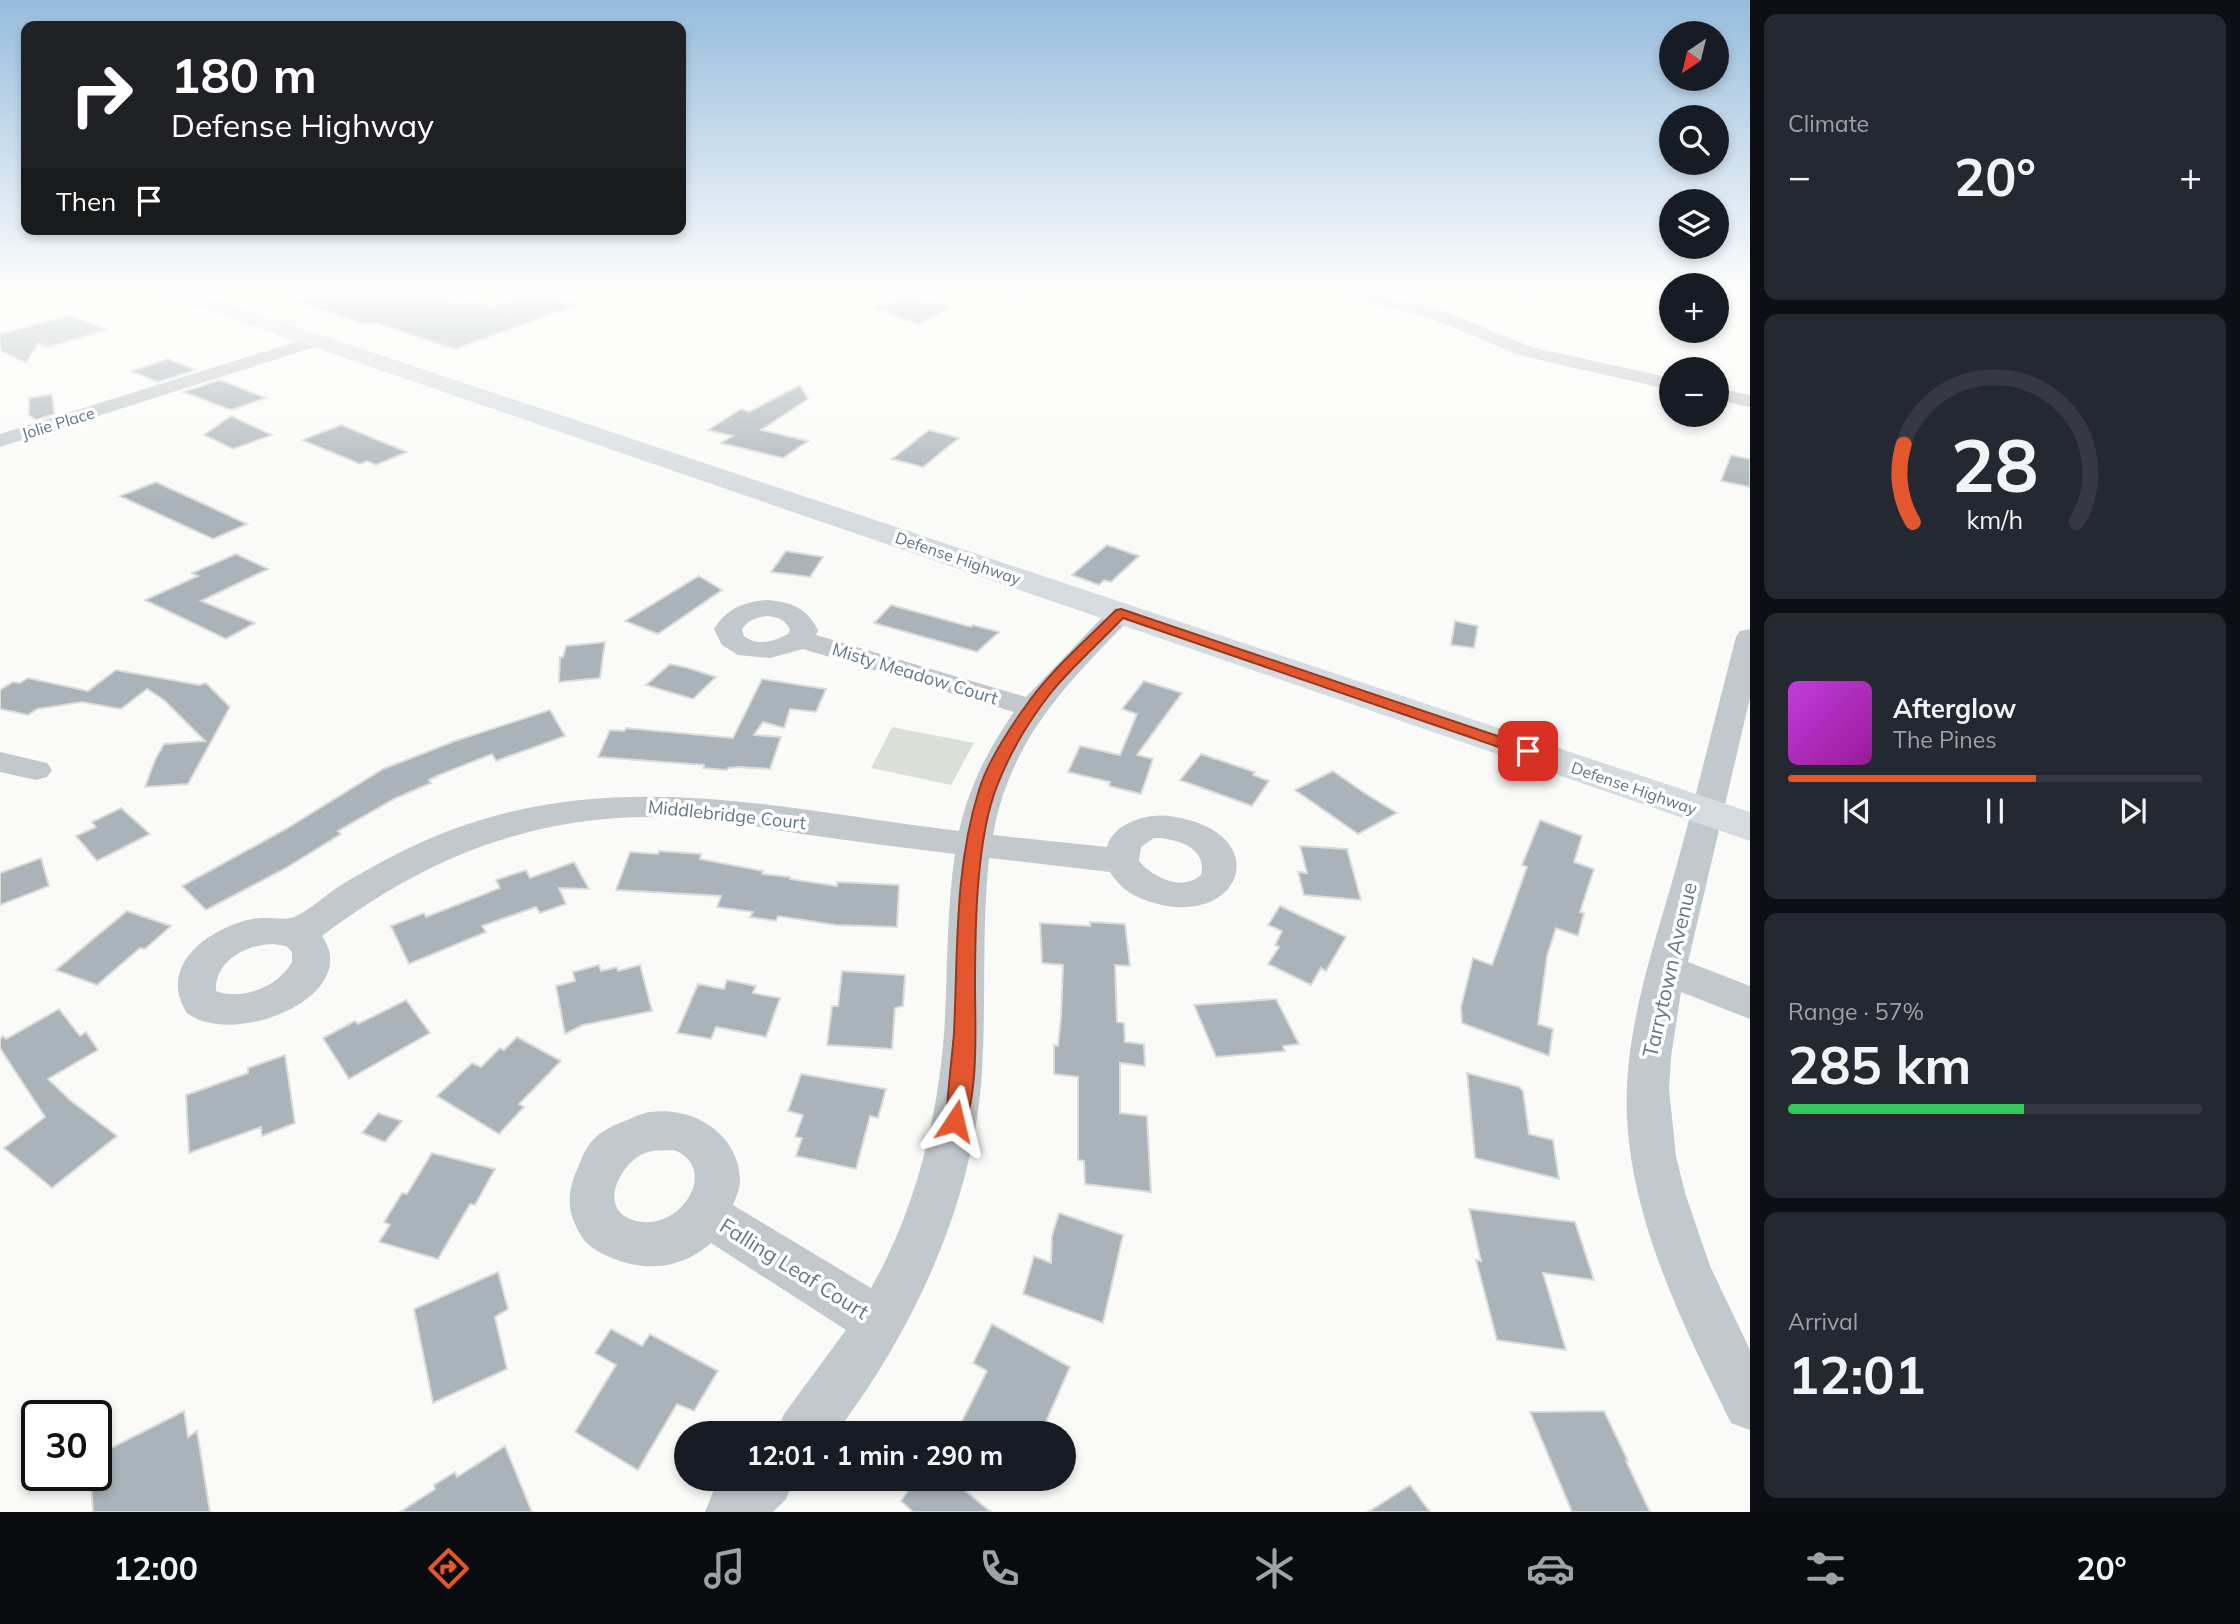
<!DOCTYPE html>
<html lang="en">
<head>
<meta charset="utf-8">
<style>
	:root { --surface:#171b24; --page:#242831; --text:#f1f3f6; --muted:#9ea1a6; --line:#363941; --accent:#e4572e }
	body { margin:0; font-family:Mulish,sans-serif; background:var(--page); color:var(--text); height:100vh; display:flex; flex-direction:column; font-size:26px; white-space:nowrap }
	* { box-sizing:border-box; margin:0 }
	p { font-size:23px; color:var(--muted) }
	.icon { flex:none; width:38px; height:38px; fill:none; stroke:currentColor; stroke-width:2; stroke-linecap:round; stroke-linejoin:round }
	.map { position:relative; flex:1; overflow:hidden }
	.details { display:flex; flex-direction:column; gap:14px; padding:14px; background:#0d0f14; width:490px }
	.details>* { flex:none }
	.banner { position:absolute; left:21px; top:21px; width:665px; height:214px; border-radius:14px; box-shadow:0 4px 10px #0003; background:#202124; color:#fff; overflow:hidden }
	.needle { width:46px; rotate:215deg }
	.tools { position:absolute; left:1659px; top:21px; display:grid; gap:14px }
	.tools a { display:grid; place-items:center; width:70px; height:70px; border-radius:50%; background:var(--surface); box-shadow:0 4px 10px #0003; font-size:35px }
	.speed { position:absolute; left:21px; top:1400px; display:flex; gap:14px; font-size:35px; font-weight:700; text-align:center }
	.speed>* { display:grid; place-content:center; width:91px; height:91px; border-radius:50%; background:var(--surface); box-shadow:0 4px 10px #0003; line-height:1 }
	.speed .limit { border:4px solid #111; border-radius:10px; background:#fff; color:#111 }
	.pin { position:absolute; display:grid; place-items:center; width:60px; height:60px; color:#fff; margin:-30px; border-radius:14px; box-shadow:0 4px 10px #0006 }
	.me { position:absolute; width:77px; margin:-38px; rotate:10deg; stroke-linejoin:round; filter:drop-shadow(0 0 5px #0008) }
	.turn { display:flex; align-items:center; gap:24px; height:147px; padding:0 35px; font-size:32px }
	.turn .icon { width:91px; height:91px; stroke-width:2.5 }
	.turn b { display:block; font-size:49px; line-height:60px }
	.then { display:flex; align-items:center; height:66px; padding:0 35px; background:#0003; gap:14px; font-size:26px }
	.big { font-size:52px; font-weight:700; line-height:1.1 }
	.details .widget { flex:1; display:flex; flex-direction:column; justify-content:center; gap:10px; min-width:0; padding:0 24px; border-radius:14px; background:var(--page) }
	.details .dial { align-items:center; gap:0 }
	.dial svg { height:182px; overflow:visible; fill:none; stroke:var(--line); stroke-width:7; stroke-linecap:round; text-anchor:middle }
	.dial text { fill:var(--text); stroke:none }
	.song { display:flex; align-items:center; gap:21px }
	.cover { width:84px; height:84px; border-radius:10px; background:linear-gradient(135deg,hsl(290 70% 55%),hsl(300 70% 35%)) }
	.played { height:7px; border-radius:4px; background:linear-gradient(90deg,var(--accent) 60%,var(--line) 60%) }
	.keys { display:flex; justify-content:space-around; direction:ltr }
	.heat { display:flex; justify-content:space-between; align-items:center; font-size:38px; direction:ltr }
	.charge { height:10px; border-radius:5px; background:linear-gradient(90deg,#34c759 57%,var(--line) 0) }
	.trip { position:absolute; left:674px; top:1421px; width:402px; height:70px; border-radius:35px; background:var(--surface); box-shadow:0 4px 10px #0003; font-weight:700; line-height:70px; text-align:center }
	.menu { display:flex; height:112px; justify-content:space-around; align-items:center; background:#090b0e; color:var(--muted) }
	.menu .icon { width:49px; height:49px }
	.menu .active { color:var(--accent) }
	.menu b { font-size:32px; color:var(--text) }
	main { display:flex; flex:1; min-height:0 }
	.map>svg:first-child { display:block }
	.green { fill:#dadfd7 }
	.building { fill:#aab3b9; stroke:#dcdcda; stroke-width:2 }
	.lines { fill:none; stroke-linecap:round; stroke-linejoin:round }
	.street { fill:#c3c8cc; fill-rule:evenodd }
	.secondary { fill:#d6dbdf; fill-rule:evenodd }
	.route { fill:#e4572e; stroke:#94391e; stroke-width:2 }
	.labels { text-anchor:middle; stroke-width:7; stroke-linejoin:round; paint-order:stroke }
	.far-street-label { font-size:16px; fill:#657683; stroke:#fff }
	.street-label { font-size:18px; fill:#657683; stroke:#fff }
	.near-street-label { font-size:21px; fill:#657683; stroke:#fff }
</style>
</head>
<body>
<main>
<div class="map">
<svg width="1750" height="1512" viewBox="0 0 1750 1512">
	<rect width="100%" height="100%" fill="#fafaf8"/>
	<path class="green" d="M892,727l82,16 -23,42 -80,-17z"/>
	<path class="building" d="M337,290h73l51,15 11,-4 19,6 33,-11 9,3 7,-3 40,8 -125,45 -80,-26h-13l-66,-21z
		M911,297l42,10 -35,17 -48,-17z
		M70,315l37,15 -59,17 -10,-4 -12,20 -26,-12v-17z
		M168,359l28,11 -38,12 -27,-11z
		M220,380l46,18 -35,12 -48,-18z
		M800,385l8,14 -47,31 47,11 -25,17 -62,-15 12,-7 -25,-6 33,-21 8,3z
		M52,394l2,20 -18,6 -7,-5v-17z
		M231,416l41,19 -39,14 -29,-14z
		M341,425l66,27 -31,13 -9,-4 -7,3 -58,-24z
		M929,430l30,8 -36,29 -31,-8z
		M1731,455l19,4v28l-29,-6z
		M156,482l91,42 -34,15 -93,-43z
		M1107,545l32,11 -28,26 -7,-2 -5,5 -27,-10z
		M786,551l37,6 -13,20 -39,-5z
		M236,554l32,15 -67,32 54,22 -29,16 -81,-39 53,-24 -6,-3z
		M699,576l23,14 -64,44 -33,-13z
		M891,605l80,22 2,-2 26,7 -22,20 -103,-29z
		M1455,621l23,5 -4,22 -23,-3z
		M605,642l-5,36 -41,4 1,-25h3l3,-11z
		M670,664l18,4 28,9 -23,22 -47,-14z
		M116,670l83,15 7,-2 24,24 -42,77 -43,3 10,-27 9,-16 41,-3 -41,-41 -17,-11 -26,20 -39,-7 -45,7 -9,6 -28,-6v-19l13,-8 7,1 8,-5 60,13z
		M762,679l64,10 -10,23 -26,-3 -6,19 -21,-6 -9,13 27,2 -11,32 -32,-2 -10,1 -1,2 -24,-2 1,-3 -106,-8 12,-27 14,1 2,-3 107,10z
		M1144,681l38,12 -45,62 16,4 -12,35 -32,-8 1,-4 -42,-10 12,-26 40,9 17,-41 -15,-5z
		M550,710l15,26 -69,25 -4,-7 -53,21 -10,5 2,3 -35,15 -58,33 3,3 -55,34 -80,42 -24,-24 104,-57 97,-60 72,-28z
		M1201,754l54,18 -2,3 16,6 -17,25 -72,-26z
		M1333,771l30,21 34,21 -39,21 -63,-44z
		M121,808l29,26 -53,27 -21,-25 20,-9 -4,-5z
		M1540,820l42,16 -8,26 20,7 -14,43 4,1 -6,23 -22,-8 -9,28 -9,68 15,5 -4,27 -87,-33 -1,-16 12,-49 19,7 35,-98 -5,-2z
		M1300,846l47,3 14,51 -57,-5 -6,-23 9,1z
		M659,851l42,3 -1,5 63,12 -1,3 28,3v2l47,7v-4l62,3 -2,42 -61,-2 -58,-9 -2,5 -26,-4 3,-5 -36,-5 4,-11 -105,-6 14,-38 28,2z
		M41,858l8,28 -49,19v-32z
		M574,862l15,27 -30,-1 7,16 -26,9 -4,-6 -54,19 4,6 -77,32 -18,-38 33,-13 2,4 74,-29 -4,-8 30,-10 4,8z
		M1280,906l66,31 -20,34 -5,-3 -10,17 -43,-21 11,-17 -4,-2 7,-14 -14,-6z
		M127,911l44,15 -26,23 -5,-1 -43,37 -41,-15z
		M1090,922l35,2 5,42 -15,-1 2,57 7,1 1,19 19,2 1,22 -25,-3v50l27,3 4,76 -66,-8 -1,-23 -6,-1v-83l-24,-3v-29l4,1 3,-29 2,-52 -21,-2 -2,-40 50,3z
		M599,965l2,6 16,-4 1,4 22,-6 12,46 -69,14 -18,9 -9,-48 19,-5 -2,-9z
		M842,971l63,4 -2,31 -8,2 -3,41 -65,-4 5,-39h6z
		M727,980l29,6 -3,7 27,5 -14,39 -50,-10 -5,12 -34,-6 21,-49 26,5z
		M1276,999l23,45 -16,2 2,5 -69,6 -22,-52z
		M406,1000l24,33 -81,46 -26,-41 32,-17 3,3z
		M59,1009l21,27 6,-4 12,18 -50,29 22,21 47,36 -65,52 -48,-40 41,-31 -45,-69v-9l3,-3 3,3z
		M517,1037l44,24 -42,43 5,3 -25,27 -62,-38 35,-33 9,4 19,-19 4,2z
		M285,1055l10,68 -33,13 -1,-9 -72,26 -3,-58 62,-22v-5z
		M1467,1073l52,14 4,4 6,43 24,6 6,39 -84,-21z
		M801,1074l85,15 -8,29 -8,-2 -14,53 -60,-13 6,-18 -7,-1 8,-22 -15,-4z
		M378,1113l24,8 -17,21 -23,-9z
		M432,1153l63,16 -20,36 -5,-1 -32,55 -59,-17 11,-17 -6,-3 18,-29 5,1z
		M1469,1209l106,13 19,58 -51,-7 23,77 -69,-10 -21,-80 5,1z
		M1059,1213l64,22 -20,88 -80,-29 11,-38 17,7 1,-27z
		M498,1272l10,37 -13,8 12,52 -74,34 -19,-94z
		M992,1324l78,43 -29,66h-85l31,-62 -14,-8z
		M611,1329l31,17 8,-12 68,37 -24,40 -17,-7 -39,66 -63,-38 41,-67 -21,-12z
		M184,1411l4,26 9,-6 13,81h-117l-2,-28 11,-6 -3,-24z
		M1604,1411l24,50h-2l24,51h-78l-42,-100z
		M505,1446l27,66h-132l35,-23 -1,-4 21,-13 2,5z
		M916,1479h35l40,33h-78l-12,-11z
		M1410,1485l20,27h-62z"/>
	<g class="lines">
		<path class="street" d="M1326,290h30l86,20 89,37 140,31v12l-152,-35 -89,-37 -102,-25z
			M315,336l9,5 -3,4 -321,102v-13z
			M1717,388l33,7v12l-33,-7z
			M768,600c23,2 39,8 50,30l-2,5 210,62 86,-90 9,-2 9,2 4,6 -4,6c-64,65 -120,121 -137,216l114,12c5,-17 19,-24 35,-29 17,-5 31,-2 47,2 82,23 49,104 -31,84 -22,-6 -36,-13 -48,-32l-121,-14c-8,76 -2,152 -8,227 -11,125 -70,249 -145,348h-60l8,-19 62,-84 -135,-87c-29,26 -65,29 -99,15 -14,-6 -26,-12 -33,-26 -12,-21 -12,-38 -3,-60 4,-8 6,-17 11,-24 8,-14 24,-22 38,-27 8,-3 17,-8 25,-9 44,-6 89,22 90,68 0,8 -4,18 -7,25l138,83c44,-77 66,-166 73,-254 4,-60 2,-120 11,-180 -51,-6 -102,-13 -153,-20 -48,-8 -98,-17 -147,-17 -128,-1 -232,43 -333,119 42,60 -88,113 -135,77 -31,-48 23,-85 65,-94 12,-3 34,2 42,-2 15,-6 30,-21 44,-30 36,-22 73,-42 113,-57 171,-64 335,-20 508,1 10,-44 29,-82 55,-119l-211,-63 -33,9 -32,-3 -16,-10 -8,-16c14,-21 29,-27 54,-29zM768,616c10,1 18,4 22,14l-2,4c-13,7 -31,13 -44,2l-2,-7c6,-9 15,-12 26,-13zM1154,838c21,0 54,9 47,37 -19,17 -49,2 -62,-14l2,-14zM274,944l12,2 6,6v10c-14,25 -50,39 -76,29 -2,-30 31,-47 58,-47zM674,1150c47,18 6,85 -41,70 -35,-11 -14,-55 10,-66 9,-5 21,-3 31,-4z
			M1750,629v69l-62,264 62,24v33l-69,-27 -10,65 -2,32 7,67 9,37 25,73 40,84v80l-19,-7c-46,-94 -99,-199 -104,-305 -4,-86 26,-168 49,-250 21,-76 40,-154 60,-231l4,-6z
			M0,752l47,11 5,7 -5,7 -11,3 -36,-8z
			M727,1479h67l-8,20 -13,13h-68l8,-20z"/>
		<path class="secondary" d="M156,290h30l1564,522v29l-1591,-547z"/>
	</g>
	<linearGradient id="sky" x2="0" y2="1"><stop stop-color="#96bcdc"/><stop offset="0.58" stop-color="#fdfdfc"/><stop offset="1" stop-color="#fdfdfc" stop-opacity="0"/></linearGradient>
	<rect width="1750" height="502" fill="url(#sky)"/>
	<path class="route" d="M1121,609l412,139 2,3 -2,4h-11l-399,-137c-23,24 -49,47 -70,72 -23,29 -43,62 -56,96 -21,53 -22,143 -22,200 0,39 4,107 -12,142l-8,2 -8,-2c-3,-7 6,-79 7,-95 4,-81 0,-163 25,-243 9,-29 28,-58 46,-83 25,-36 60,-66 91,-97z"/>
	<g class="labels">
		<g class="far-street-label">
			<text transform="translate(58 423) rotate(-17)" y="6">Jolie Place</text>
			<text transform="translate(958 558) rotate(19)" y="6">Defense Highway</text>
			<text transform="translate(1634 788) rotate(19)" y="6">Defense Highway</text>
		</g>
		<g class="street-label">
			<text transform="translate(915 674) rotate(17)" y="6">Misty Meadow Court</text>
			<text transform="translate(727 815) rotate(6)" y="6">Middlebridge Court</text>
		</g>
		<g class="near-street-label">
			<text transform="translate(1670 970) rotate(-77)" y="7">Tarrytown Avenue</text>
			<text transform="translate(794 1269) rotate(32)" y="7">Falling Leaf Court</text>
		</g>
	</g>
</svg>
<div class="tools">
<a><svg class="needle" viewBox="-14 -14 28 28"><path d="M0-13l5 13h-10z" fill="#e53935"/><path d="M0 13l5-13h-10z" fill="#9ea1a6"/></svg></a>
<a><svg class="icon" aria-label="search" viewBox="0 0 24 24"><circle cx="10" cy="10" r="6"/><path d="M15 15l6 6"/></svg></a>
<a><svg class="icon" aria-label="layers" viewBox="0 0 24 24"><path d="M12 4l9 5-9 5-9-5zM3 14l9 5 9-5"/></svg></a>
<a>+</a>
<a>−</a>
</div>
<div class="speed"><div class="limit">30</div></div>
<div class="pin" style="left:1528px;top:751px;background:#d93025"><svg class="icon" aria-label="arrive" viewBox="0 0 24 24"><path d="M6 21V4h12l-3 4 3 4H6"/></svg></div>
<svg class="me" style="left:955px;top:1121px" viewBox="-20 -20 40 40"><path d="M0-17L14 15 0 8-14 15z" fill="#e4572e" stroke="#fff" stroke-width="4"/></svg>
<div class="trip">12:01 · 1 min · 290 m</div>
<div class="banner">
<div class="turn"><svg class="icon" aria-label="right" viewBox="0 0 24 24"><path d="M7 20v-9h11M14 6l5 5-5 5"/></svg><div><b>180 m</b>Defense Highway</div></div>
<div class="then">Then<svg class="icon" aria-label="arrive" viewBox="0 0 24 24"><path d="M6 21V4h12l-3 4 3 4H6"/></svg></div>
</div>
</div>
<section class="details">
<div class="widget"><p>Climate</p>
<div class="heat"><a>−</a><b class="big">20°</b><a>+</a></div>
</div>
<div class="widget dial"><svg viewBox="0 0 100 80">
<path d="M14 69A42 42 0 1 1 86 69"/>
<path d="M14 69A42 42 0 0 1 10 35" stroke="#e4572e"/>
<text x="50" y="56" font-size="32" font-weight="700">28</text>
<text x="50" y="72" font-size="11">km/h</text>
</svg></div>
<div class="widget">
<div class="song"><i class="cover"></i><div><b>Afterglow</b><p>The Pines</p></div></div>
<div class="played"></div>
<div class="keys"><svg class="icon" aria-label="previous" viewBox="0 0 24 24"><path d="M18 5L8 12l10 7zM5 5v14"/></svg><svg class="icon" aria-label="pause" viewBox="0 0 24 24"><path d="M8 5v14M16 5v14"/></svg><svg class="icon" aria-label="next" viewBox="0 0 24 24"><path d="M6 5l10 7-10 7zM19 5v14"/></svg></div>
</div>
<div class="widget"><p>Range · 57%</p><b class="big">285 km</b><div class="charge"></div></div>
<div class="widget"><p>Arrival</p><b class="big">12:01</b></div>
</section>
</main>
<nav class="menu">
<b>12:00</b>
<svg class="icon active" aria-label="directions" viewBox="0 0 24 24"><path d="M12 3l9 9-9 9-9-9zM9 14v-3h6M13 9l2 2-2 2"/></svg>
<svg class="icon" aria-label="music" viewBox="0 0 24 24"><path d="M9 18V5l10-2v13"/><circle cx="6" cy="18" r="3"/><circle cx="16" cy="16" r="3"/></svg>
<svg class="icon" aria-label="phone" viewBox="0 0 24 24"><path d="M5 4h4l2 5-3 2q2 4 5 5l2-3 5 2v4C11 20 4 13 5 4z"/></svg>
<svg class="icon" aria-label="climate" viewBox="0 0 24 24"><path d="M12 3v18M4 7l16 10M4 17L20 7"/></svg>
<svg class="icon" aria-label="car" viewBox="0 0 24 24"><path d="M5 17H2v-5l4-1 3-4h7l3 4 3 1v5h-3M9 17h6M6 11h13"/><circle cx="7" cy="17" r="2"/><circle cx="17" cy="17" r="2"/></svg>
<svg class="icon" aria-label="filters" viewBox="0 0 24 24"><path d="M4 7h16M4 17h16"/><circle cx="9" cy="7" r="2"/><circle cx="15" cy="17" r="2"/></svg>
<b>20°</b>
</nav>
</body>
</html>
